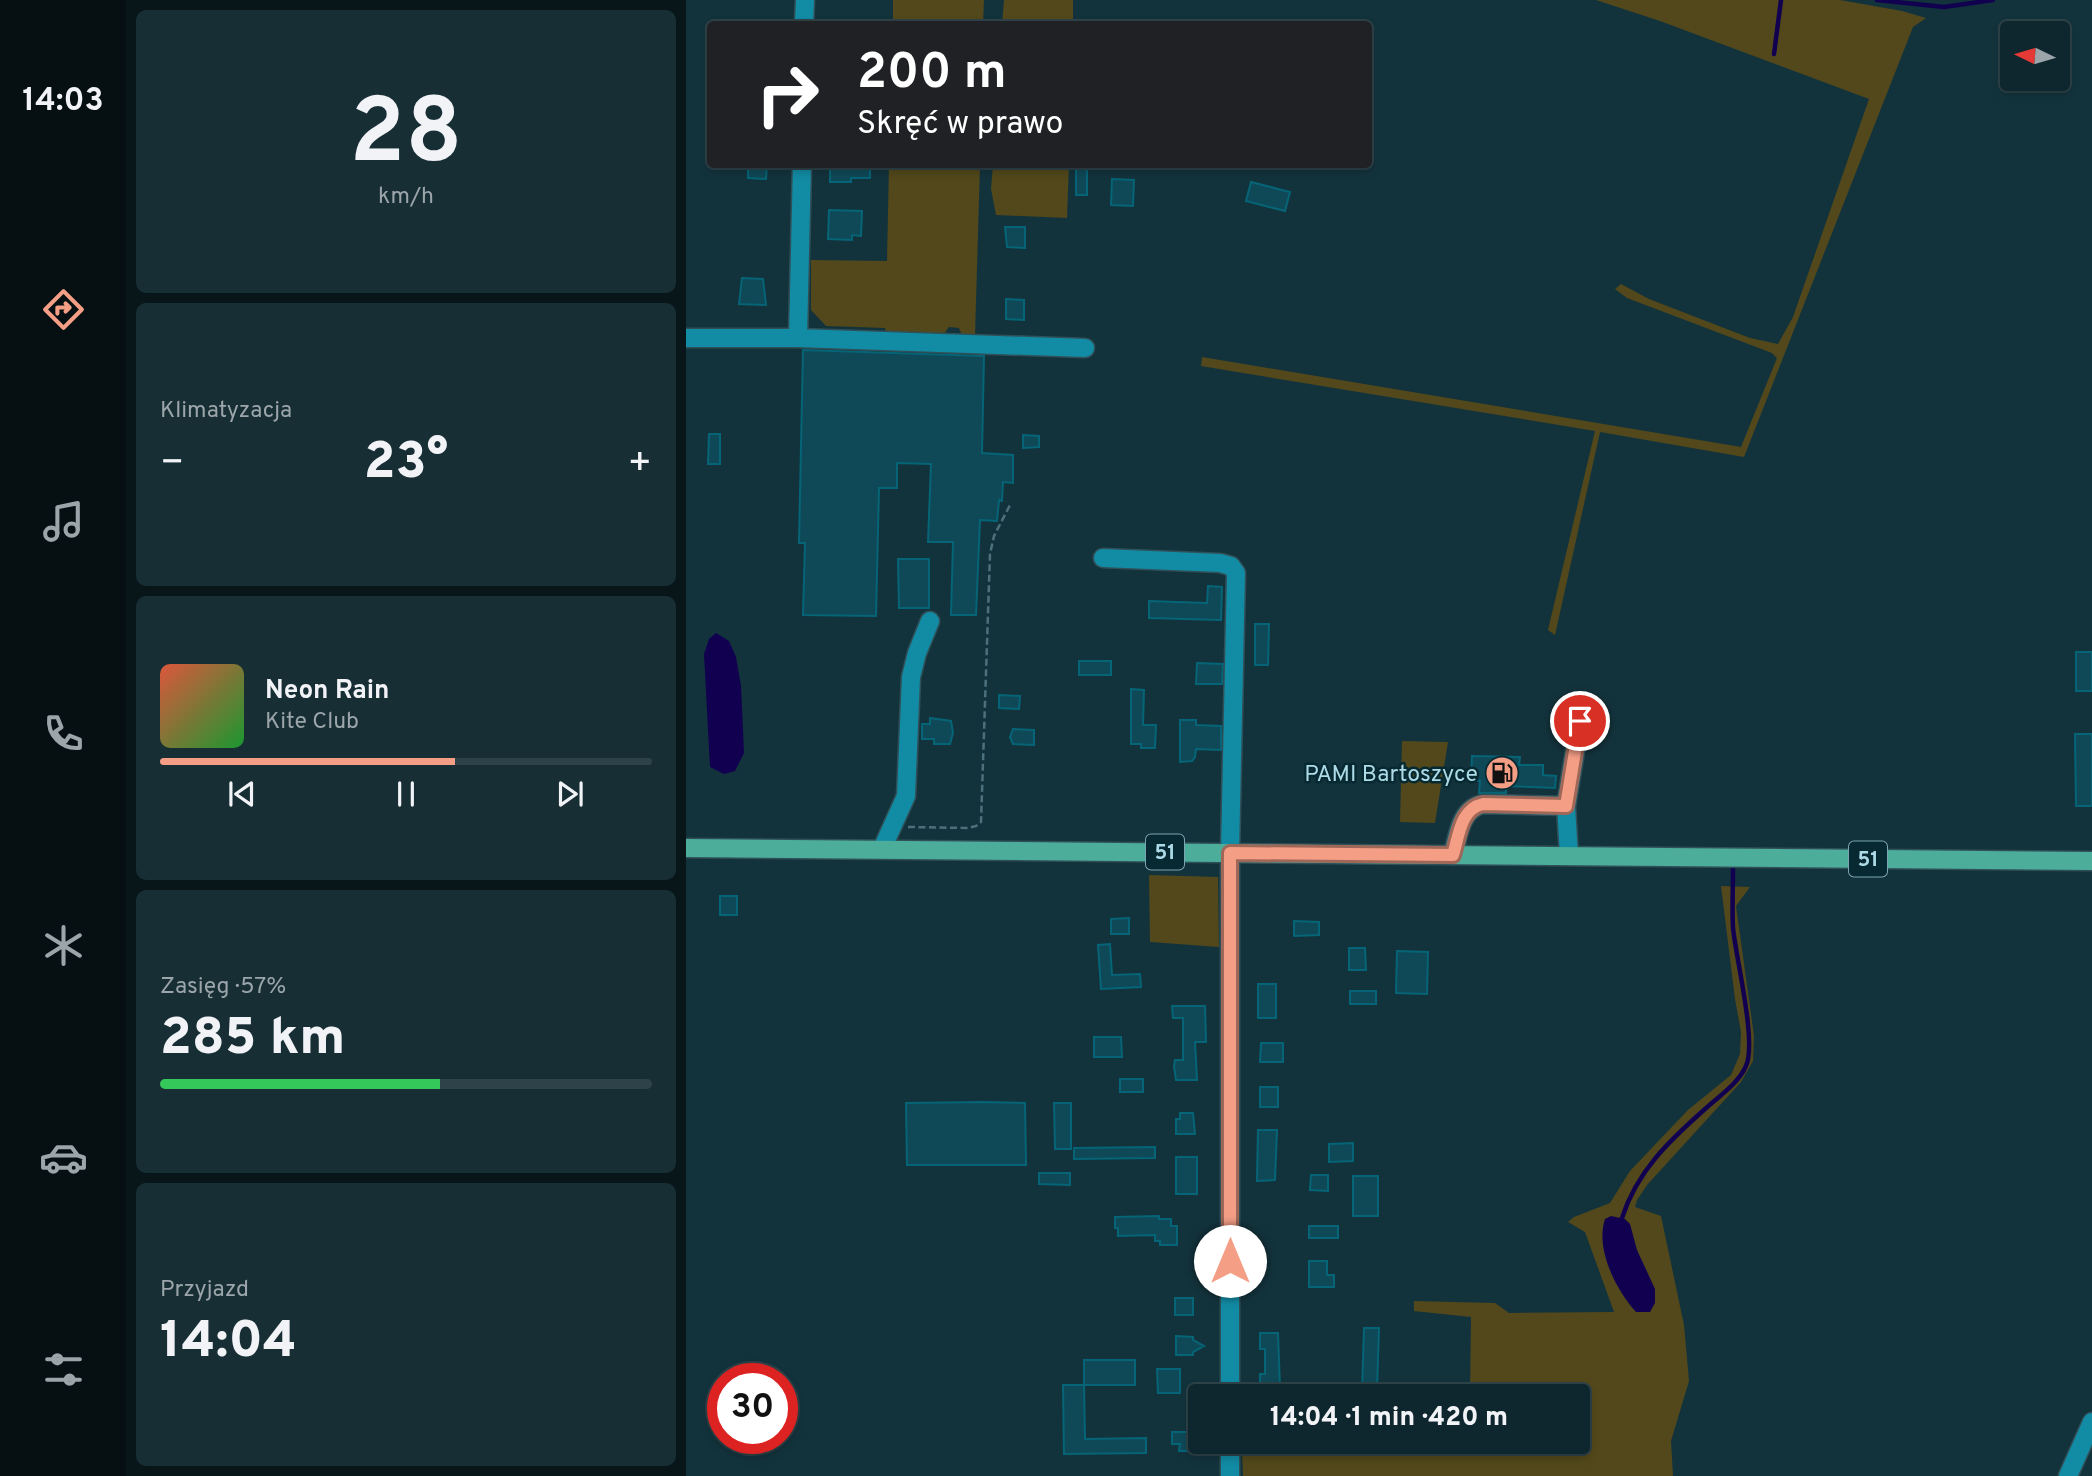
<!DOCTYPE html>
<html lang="pl">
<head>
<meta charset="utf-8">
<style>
	:root { --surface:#0e262d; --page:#172e35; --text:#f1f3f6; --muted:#9ba5aa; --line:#2e4349; --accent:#f49e86 }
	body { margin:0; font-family:Overpass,sans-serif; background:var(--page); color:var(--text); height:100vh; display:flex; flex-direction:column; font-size:26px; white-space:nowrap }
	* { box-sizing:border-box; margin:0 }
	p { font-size:23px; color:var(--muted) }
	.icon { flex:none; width:38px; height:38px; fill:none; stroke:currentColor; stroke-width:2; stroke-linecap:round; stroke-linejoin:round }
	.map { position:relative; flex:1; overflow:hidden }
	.drawer { display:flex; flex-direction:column; gap:10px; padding:10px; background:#081519; width:560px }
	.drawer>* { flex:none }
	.guide { position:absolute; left:21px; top:21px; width:665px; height:147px; border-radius:7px; box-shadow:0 4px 10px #0003,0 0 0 2px var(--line); background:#202124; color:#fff; overflow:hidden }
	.needle { width:46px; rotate:275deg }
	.fabs { position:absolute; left:1314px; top:21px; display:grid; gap:14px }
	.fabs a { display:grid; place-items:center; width:70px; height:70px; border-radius:7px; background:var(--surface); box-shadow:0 4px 10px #0003,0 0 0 2px var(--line); font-size:35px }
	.speed { position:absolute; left:21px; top:1363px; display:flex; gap:14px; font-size:35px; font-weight:700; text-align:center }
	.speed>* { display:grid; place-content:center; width:91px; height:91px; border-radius:50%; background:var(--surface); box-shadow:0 4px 10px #0003,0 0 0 2px var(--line); line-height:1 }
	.speed .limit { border:10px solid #d22; background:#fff; color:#111 }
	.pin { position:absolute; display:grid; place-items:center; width:60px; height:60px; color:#fff; margin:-30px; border:4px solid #fff; border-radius:50%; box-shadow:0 2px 7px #0007 }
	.me { position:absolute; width:77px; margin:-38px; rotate:0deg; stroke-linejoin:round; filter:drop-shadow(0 0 5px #0008) }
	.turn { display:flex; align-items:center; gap:24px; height:147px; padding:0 35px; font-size:32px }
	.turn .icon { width:91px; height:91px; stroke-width:2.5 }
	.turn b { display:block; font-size:49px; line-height:60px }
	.big { font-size:52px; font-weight:800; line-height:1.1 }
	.drawer .widget { flex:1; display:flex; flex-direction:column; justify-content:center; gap:10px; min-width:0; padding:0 24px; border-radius:10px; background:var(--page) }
	.drawer .dial { align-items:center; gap:0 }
	.dial b { font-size:91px; line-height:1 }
	.song { display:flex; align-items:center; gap:21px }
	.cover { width:84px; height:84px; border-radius:10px; background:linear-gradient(135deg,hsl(10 70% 55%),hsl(130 70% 35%)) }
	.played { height:7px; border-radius:4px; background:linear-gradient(90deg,var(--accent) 60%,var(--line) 60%) }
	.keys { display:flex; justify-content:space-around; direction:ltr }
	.heat { display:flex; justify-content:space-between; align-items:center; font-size:38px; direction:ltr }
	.charge { height:10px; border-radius:5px; background:linear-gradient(90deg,#34c759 57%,var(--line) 0) }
	.trip { position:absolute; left:502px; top:1384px; width:402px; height:70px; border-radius:7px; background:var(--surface); box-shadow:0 4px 10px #0003,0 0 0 2px var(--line); font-weight:800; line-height:70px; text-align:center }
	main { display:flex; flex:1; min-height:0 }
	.tab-bar { display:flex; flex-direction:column; width:126px; justify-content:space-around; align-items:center; background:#060f12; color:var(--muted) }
	.tab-bar .icon { width:49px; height:49px }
	.tab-bar .on { color:var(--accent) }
	.tab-bar b { font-size:32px; color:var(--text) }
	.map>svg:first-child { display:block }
	.green { fill:#52481b }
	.water { fill:#110050 }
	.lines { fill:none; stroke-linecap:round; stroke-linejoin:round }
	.stream { stroke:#110050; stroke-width:4.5 }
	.building { fill:#0f4957; stroke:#066477; stroke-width:2 }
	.minor-casing { stroke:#305059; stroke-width:21 }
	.major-casing { stroke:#305059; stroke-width:21 }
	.path { stroke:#4c717c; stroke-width:2.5; stroke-dasharray:7 3.5; stroke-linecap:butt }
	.minor { stroke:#128ba4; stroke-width:18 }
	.major { stroke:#4bad9a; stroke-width:18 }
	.route-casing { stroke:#9f6757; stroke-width:18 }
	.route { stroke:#f49e86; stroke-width:12 }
	.labels { text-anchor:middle; stroke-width:5; stroke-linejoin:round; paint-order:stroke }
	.shield { fill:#072931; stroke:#7ba5b0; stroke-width:2 }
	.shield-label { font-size:21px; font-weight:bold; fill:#addae7 }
	.poi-label { font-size:23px; fill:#addae7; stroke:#072931; text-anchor:end }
</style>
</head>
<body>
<main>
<nav class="tab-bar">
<b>14:03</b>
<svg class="icon on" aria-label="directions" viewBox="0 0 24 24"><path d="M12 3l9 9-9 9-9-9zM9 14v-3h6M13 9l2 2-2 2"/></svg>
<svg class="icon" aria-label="music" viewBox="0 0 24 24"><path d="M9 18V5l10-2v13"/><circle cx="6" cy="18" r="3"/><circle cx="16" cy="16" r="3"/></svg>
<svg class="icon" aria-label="phone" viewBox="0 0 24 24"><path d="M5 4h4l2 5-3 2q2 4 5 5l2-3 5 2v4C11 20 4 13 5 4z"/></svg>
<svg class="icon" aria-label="climate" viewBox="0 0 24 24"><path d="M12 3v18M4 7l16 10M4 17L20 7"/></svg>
<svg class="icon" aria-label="car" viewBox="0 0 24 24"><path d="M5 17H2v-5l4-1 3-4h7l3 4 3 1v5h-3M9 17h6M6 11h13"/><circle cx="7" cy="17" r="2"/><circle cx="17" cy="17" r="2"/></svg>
<svg class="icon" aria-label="filters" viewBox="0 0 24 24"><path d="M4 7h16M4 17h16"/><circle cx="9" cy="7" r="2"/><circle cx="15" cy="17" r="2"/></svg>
</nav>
<section class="drawer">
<div class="widget dial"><b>28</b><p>km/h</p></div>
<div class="widget"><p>Klimatyzacja</p>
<div class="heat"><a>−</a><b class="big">23°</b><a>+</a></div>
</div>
<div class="widget">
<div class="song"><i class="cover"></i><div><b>Neon Rain</b><p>Kite Club</p></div></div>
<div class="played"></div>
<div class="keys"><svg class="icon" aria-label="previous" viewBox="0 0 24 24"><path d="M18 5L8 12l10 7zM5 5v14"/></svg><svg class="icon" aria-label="pause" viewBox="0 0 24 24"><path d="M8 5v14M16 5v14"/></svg><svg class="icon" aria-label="next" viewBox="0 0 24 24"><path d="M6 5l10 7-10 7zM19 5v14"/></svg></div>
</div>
<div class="widget"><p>Zasięg · 57%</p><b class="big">285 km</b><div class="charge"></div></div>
<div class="widget"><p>Przyjazd</p><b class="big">14:04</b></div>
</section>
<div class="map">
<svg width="1406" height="1476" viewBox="0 0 1406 1476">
	<rect width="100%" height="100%" fill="#13333c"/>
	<path class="green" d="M207,0h91l-1,24h-90z
		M318,0h69v24h-71z
		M910,0h244l62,11 24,7 -13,9 -169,430 -144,-25 -45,203 -7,-5 47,-199 -394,-65 1,-9 539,90 36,-89 -5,-5 -145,-55 -12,-9 6,-5 28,15 101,39 28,6 15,-27 76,-218 -209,-78z
		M203,165h91l-5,171h-13l-3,-8 -10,-1 -6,8 -57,-1 -1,-6 -59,-2 -15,-16v-50l76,1z
		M307,165h76l-2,53 -71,-3 -5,-26z
		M716,741l46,1 -13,81 -35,-1z
		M463,875l69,2 1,70 -69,-5z
		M1035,886l29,1 -14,19 18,130 -1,25 -12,21 -94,103 -10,15 -2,7 26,9 23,109 5,56 -18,60 2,35h-430l-1,-25 9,-9h54l16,3 96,-3 58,3v-3h103v-46h-108l1,-79 -57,-6v-10l81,2 14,10 105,-1 -29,-80 -17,-10 6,-5 36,-14 20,-32 58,-61 43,-35 9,-21 1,-22 -6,-33z"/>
	<path class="water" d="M30,633l13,8 7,16 5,29 3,67 -9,18 -11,3 -14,-7 -6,-113 5,-15z
		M925,1216l14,3 5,5 7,26 18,39v14l-5,9h-14c-20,-22 -41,-63 -31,-93z"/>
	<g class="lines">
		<path class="stream" d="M1191,0l67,7 49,-7
			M1088,54l7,-54
			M936,1218c15,-47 47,-77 83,-109 14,-13 33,-25 41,-43 11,-24 -10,-107 -13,-138 -1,-20 0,-40 0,-59"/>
	</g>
	<path class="building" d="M62,164h19l-1,15 -18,-1z
		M144,164h40v14h-19v4h-21z
		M390,164h11v31h-11z
		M426,179l22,1 -1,26 -22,-1z
		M565,182l39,10 -5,19 -39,-10z
		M143,210l33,1 -1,25 -9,-1v5l-24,-1z
		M319,227h20v21l-18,-1z
		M56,278l21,1 3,26 -27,-1z
		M320,299l18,1v20l-18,-1z
		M117,350l181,6 -2,97 31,2v28l-10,-1 -1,19 -3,-1 -2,21 -17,-1 -4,95h-25l2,-73h-25l3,-78 -34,-1v25h-18l-3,128 -73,-1 2,-72h-6z
		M23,434h11v30h-12z
		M337,435l16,1v11l-16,1z
		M212,559h31v49h-30z
		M522,586l14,1 -1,33 -72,-2v-17l58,2z
		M569,624h14l-1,41h-13z
		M1390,652h16v39h-16z
		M393,661h32v14h-32z
		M511,663l26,1 -1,20h-26z
		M445,689l13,1 -1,35h13l-1,23h-14v-4h-10z
		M313,695l21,1 -1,13 -20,-1z
		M244,718l21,3 2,12 -3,11h-16v-5h-12v-15h8z
		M494,720h16v5l25,1v24l-25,-1 -1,8 -3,4 -12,1z
		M327,729l21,1v15l-21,-1 -3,-7z
		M1389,734h17v72h-16z
		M786,756l48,1 -1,8h24v10l13,1 -1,12 -49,-2v7h-27l1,-12h-9z
		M34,896h17v19h-17z
		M443,918v16h-18v-15z
		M608,921l25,1v13l-25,1z
		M424,944l2,31 28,-1 1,13 -40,2 -3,-44z
		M663,948h16l1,22h-17z
		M711,951l31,1 -1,42 -31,-1z
		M572,984h18v34h-18z
		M664,991h26v13h-26z
		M486,1006h33l1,36h-11l2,38h-21l-2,-14 1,-6h8v-42h-10z
		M408,1037h27l1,20h-28z
		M575,1043h22v19h-23z
		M434,1079h23v13h-23z
		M574,1087h18v20h-18z
		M298,1102l41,1 1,62h-119l-1,-62z
		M368,1103h17v46h-16z
		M494,1113h13l2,21h-19v-15h4z
		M572,1130h19l-2,50 -18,1z
		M667,1143v18l-24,1v-18z
		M469,1147v11l-81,1v-11z
		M490,1157h21v37h-21z
		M353,1173h31v12l-31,-1z
		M625,1175h17v16l-18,-1z
		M667,1176h25v40h-25z
		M473,1216v3h12v7h6v19h-17v-4h-5v-6l-37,1v-8h-3v-11z
		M623,1226h29v12h-29z
		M623,1261h18v14h7v12h-25z
		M489,1298h18v17h-18z
		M678,1328h15l-2,63h-15z
		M574,1333h18l2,55h-20v-14h5v-25h-5z
		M490,1336l17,1v3l11,6 -11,6v3h-17z
		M398,1360h51v25h-51l1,54 61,-1v15l-82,1 -1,-69h21z
		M471,1369h23v24h-22z
		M486,1432h26v19h-19l1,-7h-8z"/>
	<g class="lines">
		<defs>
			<path id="minor" d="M118,24l1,-24
				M0,338h112l4,-174
				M112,338l287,10
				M417,558l117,5 11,3 5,7 -6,280v543
				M880,806l14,-85
				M196,849l24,-53 5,-119 6,-24 13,-32
				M767,855c5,-19 7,-46 30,-51l83,2 3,50
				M544,1442v34
				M1382,1476l24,-54"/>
			<path id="major" d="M0,848l1406,13"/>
		</defs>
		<use href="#minor" class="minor-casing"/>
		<use href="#major" class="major-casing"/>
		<path class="path" d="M222,827l60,1 8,-2 5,-4 9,-268 4,-18 16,-31"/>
		<use href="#minor" class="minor"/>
		<use href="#major" class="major"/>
	</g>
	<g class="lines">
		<defs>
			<path id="route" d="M544,1261v-408l223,2c6,-19 7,-46 30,-51l83,2 14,-85"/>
		</defs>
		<use href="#route" class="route-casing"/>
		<use href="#route" class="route"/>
	</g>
	<defs>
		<symbol id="fuel-disc" viewBox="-11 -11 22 22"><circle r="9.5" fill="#f49e86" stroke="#072931"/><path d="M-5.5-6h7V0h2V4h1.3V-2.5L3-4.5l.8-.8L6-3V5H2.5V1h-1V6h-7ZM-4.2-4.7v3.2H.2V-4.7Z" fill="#111"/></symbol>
	</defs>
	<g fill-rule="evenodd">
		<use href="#fuel-disc" x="797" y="754" width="38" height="38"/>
	</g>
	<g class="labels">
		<g class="shield">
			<rect x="460" y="834.5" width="38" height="35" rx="5"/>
			<rect x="1163" y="841.5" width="38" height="35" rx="5"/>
		</g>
		<g class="shield-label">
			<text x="479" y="859">51</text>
			<text x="1182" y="866">51</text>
		</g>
		<g class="poi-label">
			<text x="792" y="781">PAMI Bartoszyce</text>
		</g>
	</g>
</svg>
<div class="fabs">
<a><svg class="needle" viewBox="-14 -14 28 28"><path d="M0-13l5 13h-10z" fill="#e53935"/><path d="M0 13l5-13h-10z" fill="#9ba5aa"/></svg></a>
</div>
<div class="speed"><div class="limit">30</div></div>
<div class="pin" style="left:894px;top:721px;background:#d93025"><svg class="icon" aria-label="arrive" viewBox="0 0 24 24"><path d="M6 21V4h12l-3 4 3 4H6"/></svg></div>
<svg class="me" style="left:544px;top:1261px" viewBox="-20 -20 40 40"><circle r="19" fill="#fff"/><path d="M0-13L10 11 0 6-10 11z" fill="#f49e86"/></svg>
<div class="trip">14:04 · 1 min · 420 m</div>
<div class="guide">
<div class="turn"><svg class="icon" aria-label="right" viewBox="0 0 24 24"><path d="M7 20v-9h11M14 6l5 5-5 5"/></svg><div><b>200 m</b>Skręć w prawo</div></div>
</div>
</div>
</main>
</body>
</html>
